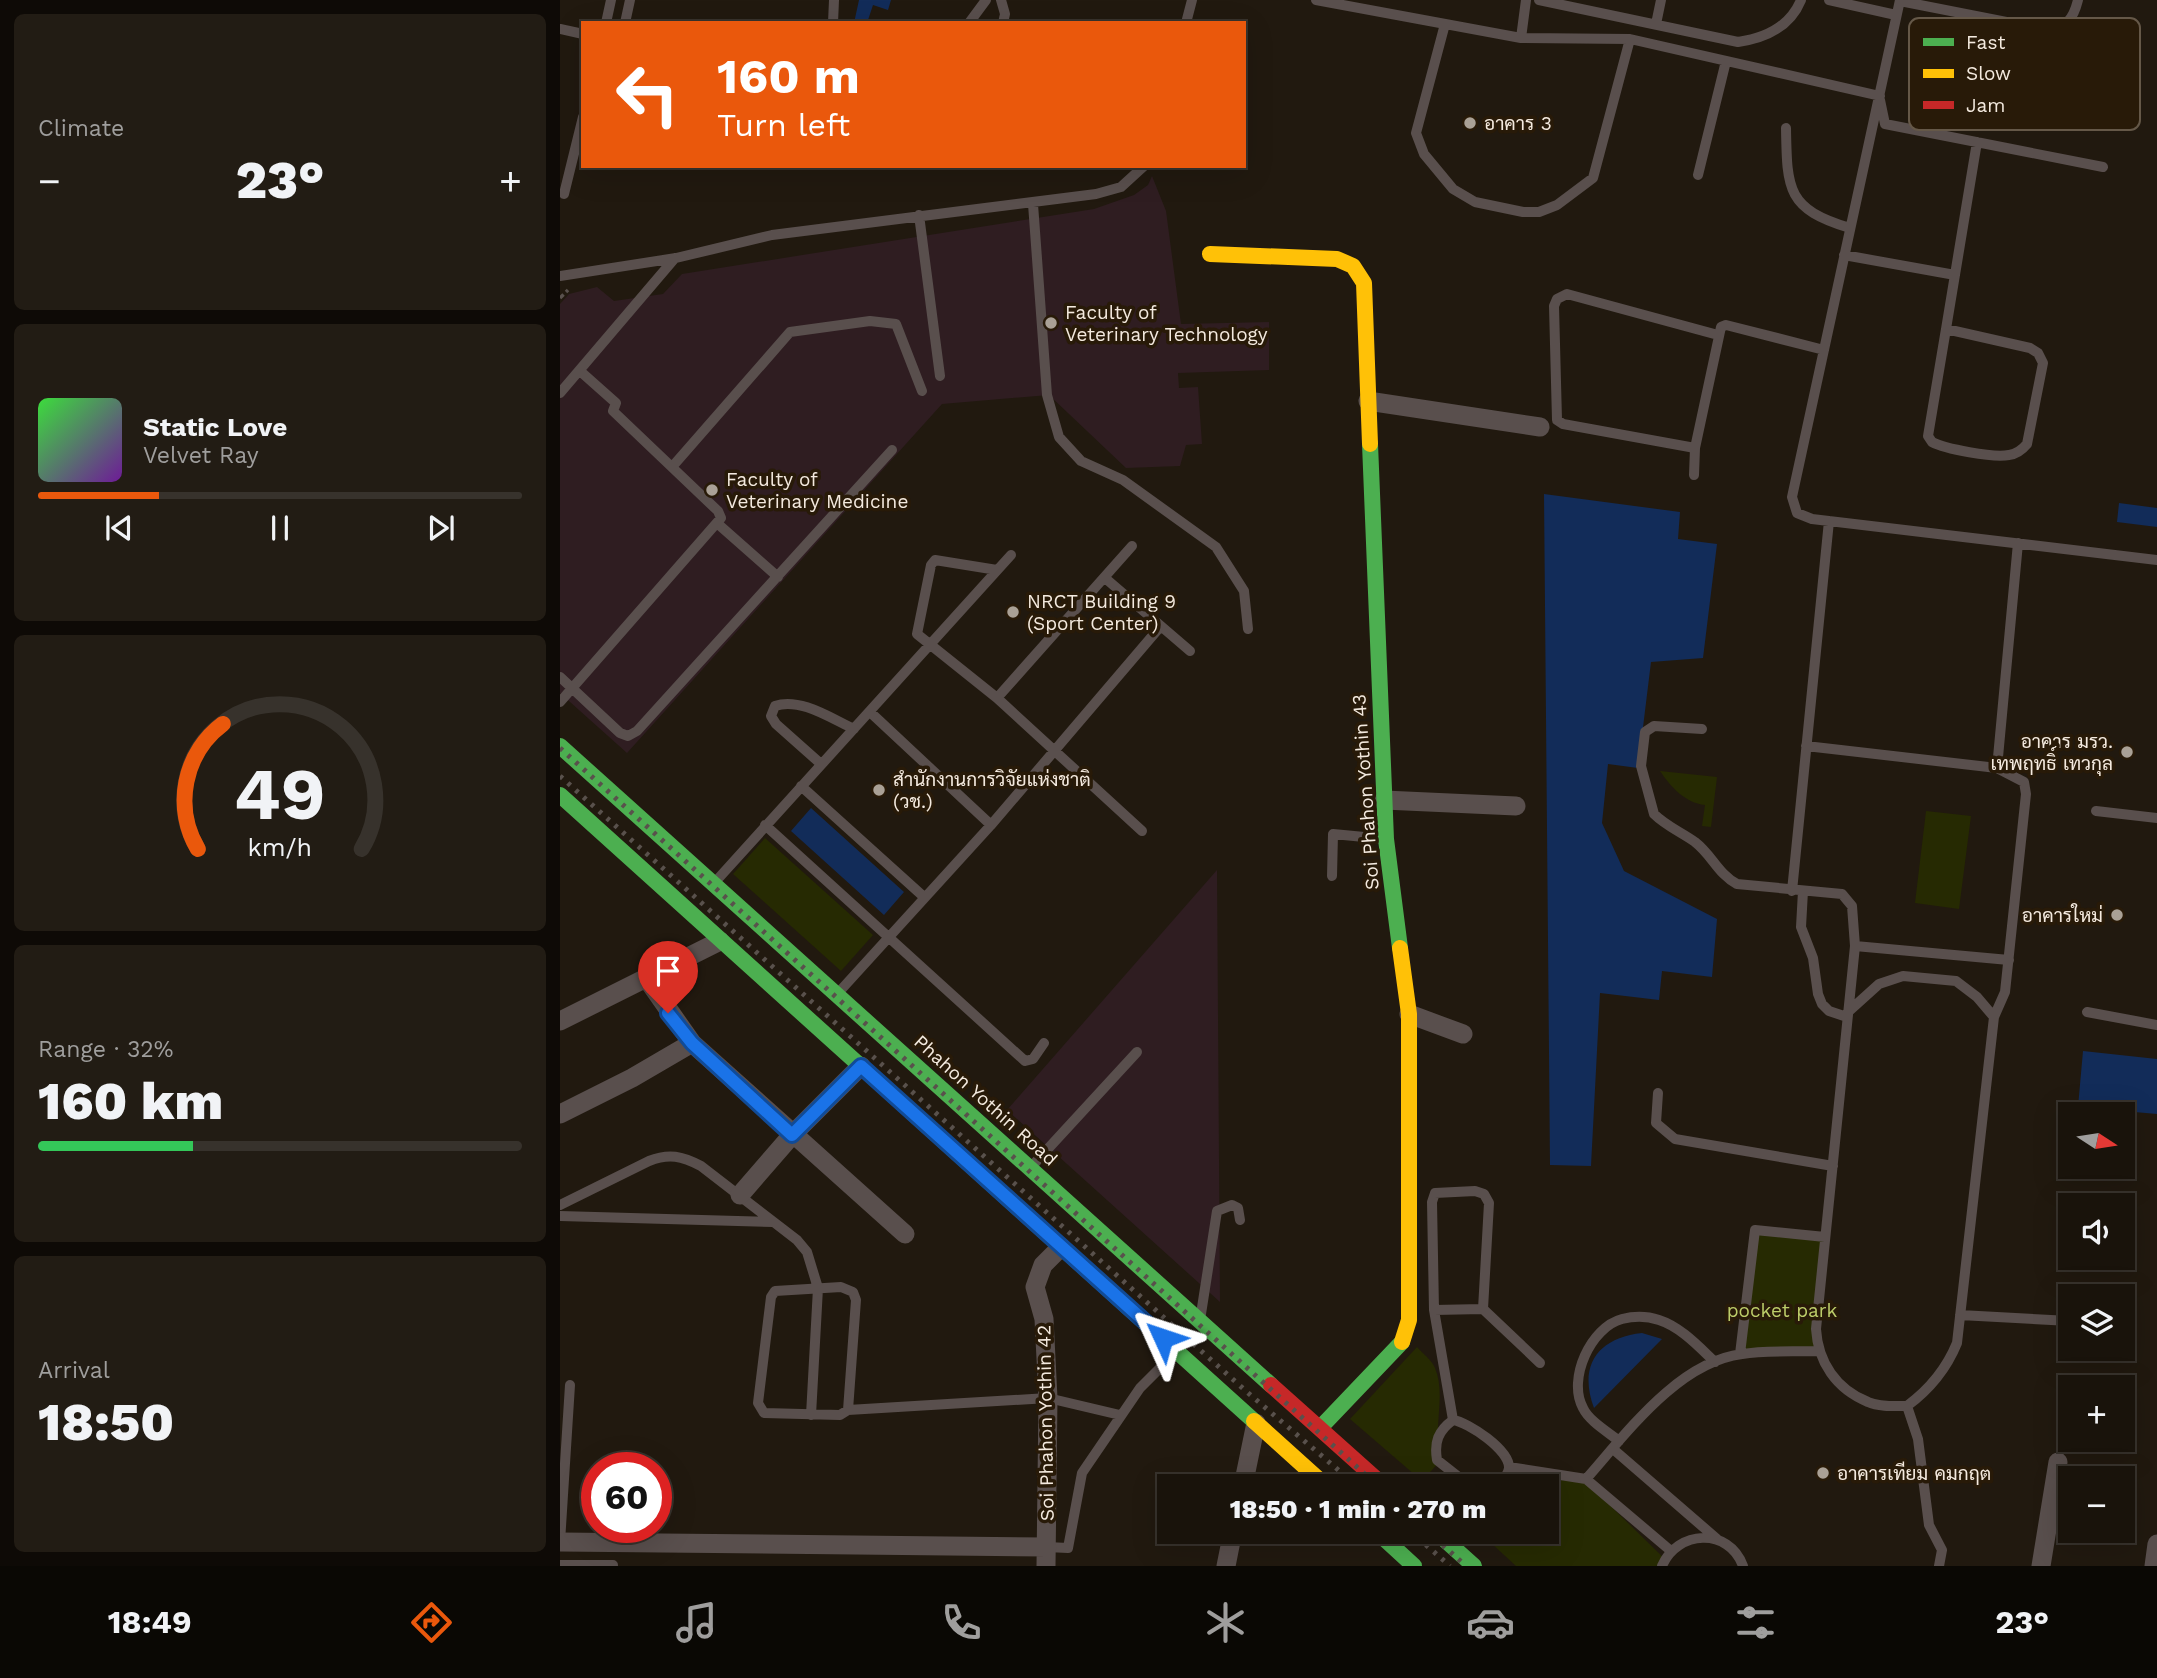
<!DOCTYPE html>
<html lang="en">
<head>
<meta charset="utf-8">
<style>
	:root { --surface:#19130b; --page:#221c14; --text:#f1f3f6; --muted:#9f9e9d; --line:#37322c; --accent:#ea580c }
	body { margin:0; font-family:"Work Sans",Sarabun,sans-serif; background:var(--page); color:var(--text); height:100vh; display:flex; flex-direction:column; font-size:26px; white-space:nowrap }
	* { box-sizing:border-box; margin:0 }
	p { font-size:23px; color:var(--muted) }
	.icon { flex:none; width:38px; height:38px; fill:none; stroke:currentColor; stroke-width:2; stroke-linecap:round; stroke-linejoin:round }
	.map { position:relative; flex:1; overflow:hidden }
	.sheet { display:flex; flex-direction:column; gap:14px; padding:14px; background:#0e0a06; width:560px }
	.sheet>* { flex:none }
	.hud { position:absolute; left:21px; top:21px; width:665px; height:147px; border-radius:0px; box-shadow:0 7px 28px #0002,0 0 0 2px var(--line); background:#ea580c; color:#fff; overflow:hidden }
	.needle { width:46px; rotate:102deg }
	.buttons { position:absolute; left:1498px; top:1102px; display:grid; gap:14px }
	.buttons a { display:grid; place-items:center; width:77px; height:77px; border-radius:0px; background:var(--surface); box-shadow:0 7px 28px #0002,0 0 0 2px var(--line); font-size:35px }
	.speed { position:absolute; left:21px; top:1452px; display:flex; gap:14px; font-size:35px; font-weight:700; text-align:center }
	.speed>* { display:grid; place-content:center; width:91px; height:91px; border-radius:50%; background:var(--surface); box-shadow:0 7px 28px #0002,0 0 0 2px var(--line); line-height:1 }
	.speed .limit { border:10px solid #d22; background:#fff; color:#111 }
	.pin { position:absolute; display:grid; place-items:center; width:60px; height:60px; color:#fff; margin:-72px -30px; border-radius:50% 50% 50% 0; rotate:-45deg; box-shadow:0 0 7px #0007 }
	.pin .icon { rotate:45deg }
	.me { position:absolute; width:77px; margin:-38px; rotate:312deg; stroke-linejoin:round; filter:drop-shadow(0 0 5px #0008) }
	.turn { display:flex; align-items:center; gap:24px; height:147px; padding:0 21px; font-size:32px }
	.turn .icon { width:91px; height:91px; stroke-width:2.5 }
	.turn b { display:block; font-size:49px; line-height:60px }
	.big { font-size:52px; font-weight:800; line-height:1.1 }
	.sheet .tile { flex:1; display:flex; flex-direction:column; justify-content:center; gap:10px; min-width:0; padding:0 24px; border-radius:10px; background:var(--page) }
	.sheet .dial { align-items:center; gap:0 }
	.dial svg { height:182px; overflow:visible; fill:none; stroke:var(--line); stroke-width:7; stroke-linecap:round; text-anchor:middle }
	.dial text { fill:var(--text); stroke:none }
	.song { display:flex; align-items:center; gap:21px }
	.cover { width:84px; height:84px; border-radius:10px; background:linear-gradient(135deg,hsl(120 70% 55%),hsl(280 70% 35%)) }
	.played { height:7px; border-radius:4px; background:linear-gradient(90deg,var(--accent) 25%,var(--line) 25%) }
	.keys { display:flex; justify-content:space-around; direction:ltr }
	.heat { display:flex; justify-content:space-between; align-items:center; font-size:38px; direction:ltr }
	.charge { height:10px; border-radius:5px; background:linear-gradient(90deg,#34c759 32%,var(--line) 0) }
	.trip { position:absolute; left:597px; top:1474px; width:402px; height:70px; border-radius:0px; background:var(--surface); box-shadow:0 7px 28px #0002,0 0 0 2px var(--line); font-weight:800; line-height:70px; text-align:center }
	.tabs { display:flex; height:112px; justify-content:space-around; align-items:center; background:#0a0804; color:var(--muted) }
	.tabs .icon { width:49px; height:49px }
	.tabs .selected { color:var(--accent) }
	.tabs b { font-size:32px; color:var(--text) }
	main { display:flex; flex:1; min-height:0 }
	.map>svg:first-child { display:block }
	.education { fill:#2f1d21 }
	.green { fill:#262a02 }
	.water { fill:#122c59 }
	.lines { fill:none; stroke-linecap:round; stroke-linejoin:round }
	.path { stroke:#59514d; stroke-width:3.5; stroke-dasharray:5 3.5; stroke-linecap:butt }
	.lane { stroke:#594f4d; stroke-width:10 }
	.street { stroke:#594f4d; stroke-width:19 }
	.fast { stroke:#4caf50; stroke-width:16 }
	.slow { stroke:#ffc107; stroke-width:16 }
	.jam { stroke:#c62828; stroke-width:16 }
	.rail { stroke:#59514c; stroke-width:5; stroke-dasharray:3.5 7; stroke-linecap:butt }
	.route-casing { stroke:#114b97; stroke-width:18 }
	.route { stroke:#1a73e8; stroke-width:12 }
	.poi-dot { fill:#aaa196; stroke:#281a08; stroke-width:2.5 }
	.labels { text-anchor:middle; stroke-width:7; stroke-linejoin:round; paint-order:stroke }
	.poi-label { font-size:19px; fill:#f4eadf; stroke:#281a08; text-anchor:start }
	.street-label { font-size:19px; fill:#f4eadf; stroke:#281a08 }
	.park-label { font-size:19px; fill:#bdcd6a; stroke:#281a08 }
	.key { fill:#281a08; stroke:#655848; stroke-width:2 }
	.key-label { font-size:19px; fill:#f4eadf }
</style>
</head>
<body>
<main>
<section class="sheet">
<div class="tile"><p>Climate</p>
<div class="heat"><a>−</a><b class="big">23°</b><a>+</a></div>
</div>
<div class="tile">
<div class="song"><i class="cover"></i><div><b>Static Love</b><p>Velvet Ray</p></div></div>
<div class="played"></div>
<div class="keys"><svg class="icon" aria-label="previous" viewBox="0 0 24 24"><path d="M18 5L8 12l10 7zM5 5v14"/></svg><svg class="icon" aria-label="pause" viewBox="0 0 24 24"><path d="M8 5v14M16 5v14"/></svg><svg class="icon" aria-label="next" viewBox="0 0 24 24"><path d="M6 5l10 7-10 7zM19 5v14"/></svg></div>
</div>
<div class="tile dial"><svg viewBox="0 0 100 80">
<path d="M14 69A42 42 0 1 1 86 69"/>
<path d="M14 69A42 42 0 0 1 25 14" stroke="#ea580c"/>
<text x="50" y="56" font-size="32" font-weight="700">49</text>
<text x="50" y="72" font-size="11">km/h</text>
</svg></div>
<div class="tile"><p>Range · 32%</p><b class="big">160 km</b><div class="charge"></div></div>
<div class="tile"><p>Arrival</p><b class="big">18:50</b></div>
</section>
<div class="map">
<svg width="1597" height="1566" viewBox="0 0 1597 1566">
	<rect width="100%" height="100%" fill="#21190f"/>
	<path class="education" d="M592,176l14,35 15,113 88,-2v48l-91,3 1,15 19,-1 4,57 -16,1 -6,21 -54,2 -77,-73 -107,9 -315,349 -67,-60v-389l9,-10 28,-7 17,14 49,-7 19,-20 412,-65 40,-14 14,-10z
		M657,870l3,432 -213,-192z"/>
	<path class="green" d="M1100,771l57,6 -6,50 -9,-1 3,-21c-20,-2 -35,-19 -45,-34z
		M1366,811l45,5 -12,93 -44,-6z
		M205,838l108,97 -32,36 -108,-97z
		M1195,1230l70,7 -8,114 -77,3z
		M857,1347c5,6 15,13 18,21 12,29 -4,62 7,91l-20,22 -72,-62z
		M958,1475l69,8 81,79 -1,4h-151l-38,-35h69v-45h-40z"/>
	<path class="water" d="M299,0h32l-3,10 -15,-5 -6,18h-13z
		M984,494l136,18 -2,27 39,5 -14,114 -52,4 -13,106 -30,-4 -6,59 22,48 93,48 -5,58 -50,-6 -3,29 -59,-7 -9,173 -41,-1z
		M1559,503l38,5v19l-40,-5z
		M251,808l93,84 -20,23 -93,-84z
		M1523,1051l74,8v55l-79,-7z
		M1082,1333l20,6 -68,69c-16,-43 4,-70 48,-75z"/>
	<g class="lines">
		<path class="path" d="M0,298l8,-8"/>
		<path class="lane" d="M441,0l4,14 -2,9
			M756,0l205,38 109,1 250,57
			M979,0l199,42c28,-4 52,-15 63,-42
			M1269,0l67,15
			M1340,0l-108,497 5,16 15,6 345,41
			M1340,1l147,29c20,-4 26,-10 31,-30
			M46,23l5,-23
			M65,23l5,-23
			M273,23l1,-23
			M409,23l17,-23
			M626,23l6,-23
			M885,24l-29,109 8,21 29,35 22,13 48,10h16l18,-7 36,-27 37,-139
			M1096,24l5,-24
			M0,29l23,5
			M961,38l5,-38
			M1320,100l5,24 218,43
			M1226,128c1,62 1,81 64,100
			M1138,175l28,-114
			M4,194l19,-77
			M473,204l14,191 12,42 22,24 42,19 93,67 28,44 4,38
			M359,215l21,161
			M1284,255l111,20
			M0,276l116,-18 96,-23 324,-41 25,-7 23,-21
			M1386,329l-18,107 4,6c13,7 61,16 77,13 8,-1 13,-5 18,-11l16,-81 -5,-10 -8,-5 -84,-19 31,-187
			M0,393l115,-135
			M1135,448l-132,-24 -6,-4 -3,-114 3,-7 10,-5 151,41
			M112,467l118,-135 80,-11 26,3 26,67
			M1134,475l1,-27 26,-121 5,-2 98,25
			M158,524l60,53
			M437,570l-62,-10 -4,5 -14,69 80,64 145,133
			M545,578l85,73
			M0,677l60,56 8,3 9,-5 255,-281
			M437,698l135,-152
			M0,702l161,-184 -3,-7 -105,-100 3,-8 -36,-32
			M310,712l121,113
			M1142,729l-48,-3 -9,6 -4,34 13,48c12,12 27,18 41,28 17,13 23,32 42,42l105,10 10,12 3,40 -39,383c2,33 20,60 52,73 11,5 27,4 39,4 23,-17 39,-36 50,-63l37,-326 11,-25 21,-198 -2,-12 -27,-14 -191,-22
			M261,764l-45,-40 -5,-8 4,-10c25,-9 57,13 79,23
			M1437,768l21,-225
			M241,786l123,111
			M1536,811l61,7
			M205,825l260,236 8,-2 11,-16
			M772,876l1,-42 52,5
			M156,881l295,-326
			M1232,891l37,-370
			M1243,891l-2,36 12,31 5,36 4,10 7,7 18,6
			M1295,946l154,14
			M279,992l152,-167 169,-198
			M1288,1012l31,-28 24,-8 53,5 21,16 17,20
			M1527,1012l70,13
			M1098,1093l-2,30 19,16 158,27
			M473,1165l104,-113
			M0,1205l89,-44c20,-8 33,-5 52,5l96,74 10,12 11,36 -7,127
			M0,1216l213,6
			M874,1310l49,-1 57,54
			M641,1314l16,-103 15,-6 6,3 2,12
			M1400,1315l110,6
			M1180,1354l15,-124 70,7
			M1347,1406l11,33 11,86 13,25 -3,16
			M288,1410l8,-110 -3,-8 -12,-5 -66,4 -4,6 -13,106 6,10 76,2 8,-5 200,-12 72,17
			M893,1420l-19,-110 -2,-108 3,-9 40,-2 9,3 5,9 -6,106
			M1059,1441c-11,-9 -30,-20 -36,-33 -16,-29 8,-81 39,-89 12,-3 25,-3 37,1 22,7 40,27 56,42
			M1053,1449l104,90
			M949,1467l77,12 85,72
			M1026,1479c40,-45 92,-117 156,-125 24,-4 51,-2 75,-3
			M884,1486l9,-12
			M910,1486l-33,-26c-3,-18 1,-29 16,-40 15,2 57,30 56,48 -1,8 -7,13 -12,18
			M0,1542l10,-157
			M487,1547l21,1 14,-75 58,-85 34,-34
			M0,1565h53
			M1102,1566c15,-36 67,-39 81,0"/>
		<path class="street" d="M808,401l172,26
			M824,800l132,6
			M87,979l45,64
			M849,1014l54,20
			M0,1021l160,-80
			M0,1114l72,-36 60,-35 213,191
			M180,1195l52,-60 69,-69
			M683,1486l13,-63
			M0,1542l487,5
			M486,1566l2,-168 -4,-79 -9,-32 8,-22 18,-18
			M666,1566l7,-35
			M1481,1566l17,-104
			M1594,1566l3,-22"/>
		<path class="fast" d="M810,444l16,395 14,109
			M0,746l711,639
			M0,795l694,626
			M760,1428l82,-86
			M816,1531l38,35
			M875,1531l39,35"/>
		<path class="slow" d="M650,254l127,5 16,7 11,17 6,161
			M840,948l9,66v306l-7,22
			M694,1421l72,65"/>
		<path class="jam" d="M711,1385l113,101"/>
		<path class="rail" d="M0,748l818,738
			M0,776l687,616 110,94
			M850,1531l40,35
			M867,1531l39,35"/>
	</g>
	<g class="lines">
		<defs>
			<path id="route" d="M108,1013l24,30 100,92 69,-69 302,272"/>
		</defs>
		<use href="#route" class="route-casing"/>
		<use href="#route" class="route"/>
	</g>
	<g class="poi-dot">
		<circle cx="910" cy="123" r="7"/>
		<circle cx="491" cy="323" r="7"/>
		<circle cx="152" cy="490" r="7"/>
		<circle cx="453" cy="612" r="7"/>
		<circle cx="1567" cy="752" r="7"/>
		<circle cx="319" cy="790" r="7"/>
		<circle cx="1557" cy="915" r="7"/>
		<circle cx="1263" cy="1473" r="7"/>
	</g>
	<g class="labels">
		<g class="poi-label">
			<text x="924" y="130">อาคาร 3</text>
			<text x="505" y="319">Faculty of<tspan x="505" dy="22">Veterinary Technology</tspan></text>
			<text x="166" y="486">Faculty of<tspan x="166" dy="22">Veterinary Medicine</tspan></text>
			<text x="467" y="608">NRCT Building 9<tspan x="467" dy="22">(Sport Center)</tspan></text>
			<text x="1553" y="748" text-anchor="end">อาคาร มรว.<tspan x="1553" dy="22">เทพฤทธิ์ เทวกุล</tspan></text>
			<text x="333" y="786">สำนักงานการวิจัยแห่งชาติ<tspan x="333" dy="22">(วช.)</tspan></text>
			<text x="1543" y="922" text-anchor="end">อาคารใหม่</text>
			<text x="1277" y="1480">อาคารเทียม คมกฤต</text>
		</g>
		<g class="street-label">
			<text transform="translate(805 792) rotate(-94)" y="7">Soi Phahon Yothin 43</text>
			<text transform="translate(426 1100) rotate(42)" y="7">Phahon Yothin Road</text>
			<text transform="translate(485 1423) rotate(-91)" y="7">Soi Phahon Yothin 42</text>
		</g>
		<g class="park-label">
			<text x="1222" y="1317">pocket park</text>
		</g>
	</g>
	<rect x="1349" y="18" width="231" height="112" rx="10" class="key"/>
	<rect x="1363" y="38" width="31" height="8" fill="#4caf50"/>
	<rect x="1363" y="69" width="31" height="9" fill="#ffc107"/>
	<rect x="1363" y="101" width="31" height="8" fill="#c62828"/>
	<g class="key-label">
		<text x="1406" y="49">Fast</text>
		<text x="1406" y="80">Slow</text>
		<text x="1406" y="112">Jam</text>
	</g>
</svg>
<div class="buttons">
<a><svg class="needle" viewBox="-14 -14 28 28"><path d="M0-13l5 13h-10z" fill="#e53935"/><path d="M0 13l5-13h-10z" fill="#9f9e9d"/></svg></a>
<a><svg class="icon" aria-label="sound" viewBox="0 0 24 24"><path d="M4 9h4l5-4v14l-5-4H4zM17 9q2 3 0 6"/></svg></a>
<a><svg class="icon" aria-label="layers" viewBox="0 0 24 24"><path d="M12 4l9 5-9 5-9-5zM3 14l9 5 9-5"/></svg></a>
<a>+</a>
<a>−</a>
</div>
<div class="speed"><div class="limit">60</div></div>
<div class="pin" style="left:108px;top:1013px;background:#d93025"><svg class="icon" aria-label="arrive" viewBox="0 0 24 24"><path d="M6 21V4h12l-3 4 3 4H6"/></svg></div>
<svg class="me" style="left:603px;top:1338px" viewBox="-20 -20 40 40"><path d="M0-17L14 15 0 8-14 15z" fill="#1a73e8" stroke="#fff" stroke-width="4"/></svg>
<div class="trip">18:50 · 1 min · 270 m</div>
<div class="hud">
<div class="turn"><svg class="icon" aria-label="left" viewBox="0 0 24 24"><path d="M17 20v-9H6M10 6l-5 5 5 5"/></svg><div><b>160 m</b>Turn left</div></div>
</div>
</div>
</main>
<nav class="tabs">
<b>18:49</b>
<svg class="icon selected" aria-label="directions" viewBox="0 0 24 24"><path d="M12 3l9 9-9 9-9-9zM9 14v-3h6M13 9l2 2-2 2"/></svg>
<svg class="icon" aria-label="music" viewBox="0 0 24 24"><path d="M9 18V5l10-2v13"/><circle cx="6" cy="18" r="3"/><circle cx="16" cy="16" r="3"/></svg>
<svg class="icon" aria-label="phone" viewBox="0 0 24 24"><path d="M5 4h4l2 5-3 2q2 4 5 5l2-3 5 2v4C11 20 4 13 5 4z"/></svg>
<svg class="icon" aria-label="climate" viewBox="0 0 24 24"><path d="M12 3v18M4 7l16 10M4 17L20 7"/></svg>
<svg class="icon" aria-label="car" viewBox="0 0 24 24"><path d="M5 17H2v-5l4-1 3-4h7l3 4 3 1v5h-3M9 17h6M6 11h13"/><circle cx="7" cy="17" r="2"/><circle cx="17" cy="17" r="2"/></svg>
<svg class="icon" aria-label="filters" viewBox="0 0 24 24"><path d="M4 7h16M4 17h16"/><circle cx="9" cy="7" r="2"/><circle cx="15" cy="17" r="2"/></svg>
<b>23°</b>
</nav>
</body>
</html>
